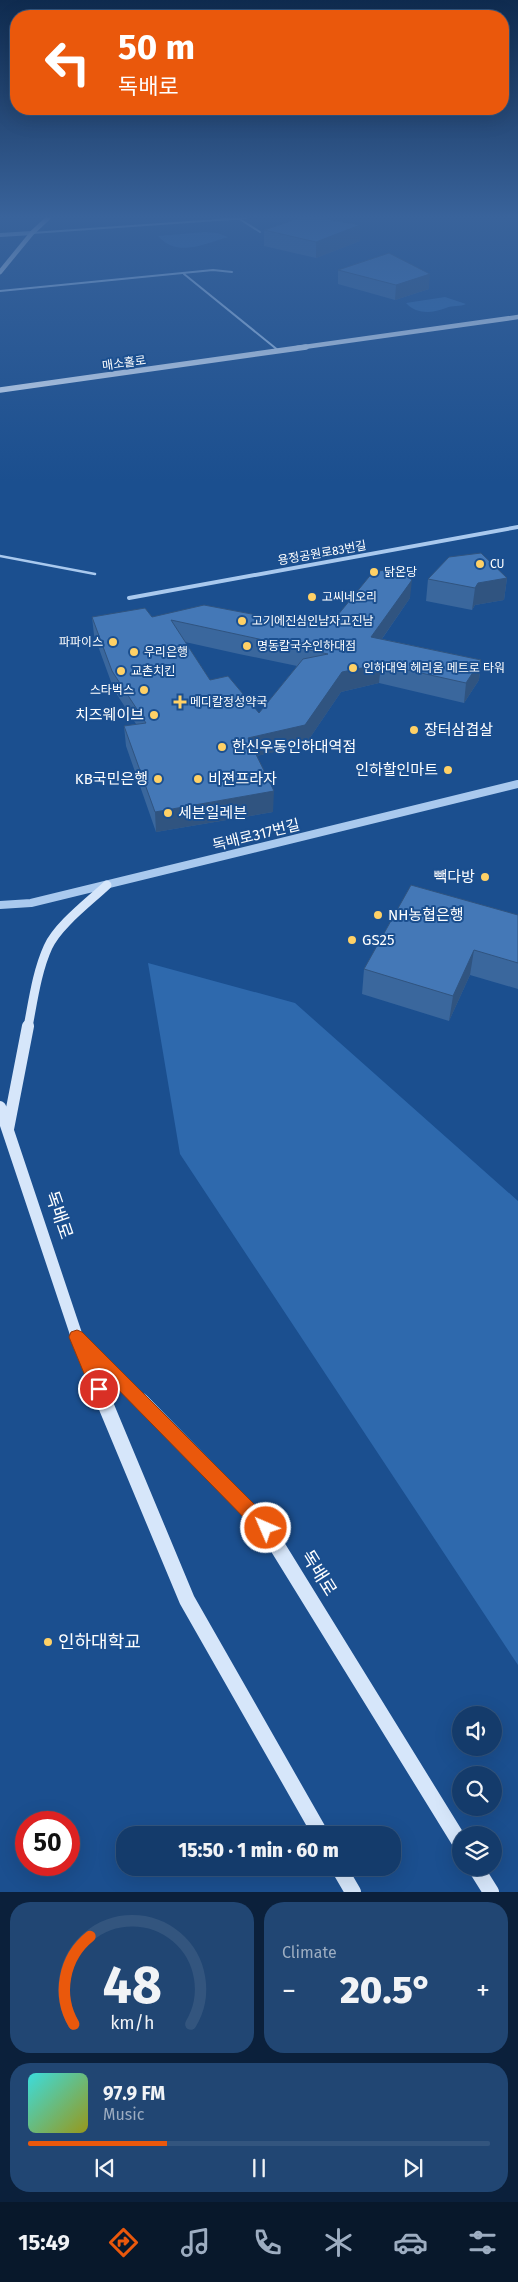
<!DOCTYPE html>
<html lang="en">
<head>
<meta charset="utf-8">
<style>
	:root { --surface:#143b6b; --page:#214673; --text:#f1f3f6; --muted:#9dadc1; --line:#33557e; --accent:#ea580c }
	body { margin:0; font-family:"Fira Sans","Noto Sans KR",sans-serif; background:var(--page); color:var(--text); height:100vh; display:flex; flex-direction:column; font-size:19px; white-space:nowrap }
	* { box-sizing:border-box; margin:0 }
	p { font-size:16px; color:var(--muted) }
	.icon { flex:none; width:28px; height:28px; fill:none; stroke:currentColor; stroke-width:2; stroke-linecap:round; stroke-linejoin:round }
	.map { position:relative; height:1892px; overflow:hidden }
	.drawer { display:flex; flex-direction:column; gap:10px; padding:10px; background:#0b203b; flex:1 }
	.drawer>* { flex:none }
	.guide { position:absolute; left:10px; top:10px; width:499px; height:105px; border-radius:20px; box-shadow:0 5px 20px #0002,0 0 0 1px var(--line); background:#ea580c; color:#fff; overflow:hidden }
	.tools { position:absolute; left:452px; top:1706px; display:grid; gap:10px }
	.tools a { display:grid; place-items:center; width:50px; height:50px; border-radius:50%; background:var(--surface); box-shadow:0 5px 20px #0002,0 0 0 1px var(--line); font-size:25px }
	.speed { position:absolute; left:15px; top:1811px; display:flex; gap:10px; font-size:25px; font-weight:700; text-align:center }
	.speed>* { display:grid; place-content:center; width:65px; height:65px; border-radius:50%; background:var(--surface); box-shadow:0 5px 20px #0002,0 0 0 1px var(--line); line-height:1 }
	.speed .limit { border:8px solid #d22; background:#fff; color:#111 }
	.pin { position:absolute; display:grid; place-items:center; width:42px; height:42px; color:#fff; margin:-21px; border:2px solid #fff; border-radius:50%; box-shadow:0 1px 5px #0007 }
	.me { position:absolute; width:55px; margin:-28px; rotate:315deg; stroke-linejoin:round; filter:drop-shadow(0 0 4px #0008) }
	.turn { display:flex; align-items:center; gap:18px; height:105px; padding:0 25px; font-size:22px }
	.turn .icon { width:65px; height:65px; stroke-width:2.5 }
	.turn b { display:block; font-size:35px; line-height:42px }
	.big { font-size:38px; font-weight:800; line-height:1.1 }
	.drawer .card { flex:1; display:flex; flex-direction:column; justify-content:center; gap:8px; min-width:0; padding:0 18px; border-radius:20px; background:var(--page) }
	.drawer .dial { align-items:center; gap:0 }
	.dial svg { height:130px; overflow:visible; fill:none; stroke:var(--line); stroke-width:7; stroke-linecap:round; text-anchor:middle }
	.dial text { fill:var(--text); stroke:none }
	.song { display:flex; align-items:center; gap:15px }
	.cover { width:60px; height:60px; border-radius:8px; background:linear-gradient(135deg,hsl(180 70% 55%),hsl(60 70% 35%)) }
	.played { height:5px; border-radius:2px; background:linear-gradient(90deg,var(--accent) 30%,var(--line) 30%) }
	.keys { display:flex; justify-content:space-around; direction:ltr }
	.heat { display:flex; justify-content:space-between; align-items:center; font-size:28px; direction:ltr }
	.drawer .tiles { flex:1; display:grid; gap:10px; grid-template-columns:1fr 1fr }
	.card:last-child { grid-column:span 2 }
	.trip { position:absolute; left:116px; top:1826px; width:285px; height:50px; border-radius:20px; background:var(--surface); box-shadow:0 5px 20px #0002,0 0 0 1px var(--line); font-weight:800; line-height:50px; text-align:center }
	.dock { display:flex; height:80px; justify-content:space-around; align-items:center; background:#08182b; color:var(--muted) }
	.dock .icon { width:35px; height:35px }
	.dock .current { color:var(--accent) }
	.dock b { font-size:22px; color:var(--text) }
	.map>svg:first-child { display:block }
	.green { fill:#2e69ad }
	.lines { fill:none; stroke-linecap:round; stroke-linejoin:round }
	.service-far1 { stroke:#a9c9ee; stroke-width:2 }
	.service { stroke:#a9c9ee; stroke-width:2.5 }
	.minor { stroke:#a9c9ee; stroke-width:4 }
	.tertiary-far1 { stroke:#a9c9ee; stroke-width:4 }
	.tertiary { stroke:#a9c9ee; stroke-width:8 }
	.secondary-far4 { stroke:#d6e6fa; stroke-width:4.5 }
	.secondary-far3 { stroke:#d6e6fa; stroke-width:5.5 }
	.secondary-far2 { stroke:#d6e6fa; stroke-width:9 }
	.secondary-far1 { stroke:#d6e6fa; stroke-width:12 }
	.secondary { stroke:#d6e6fa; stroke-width:16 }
	.wall { fill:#3a679d; fill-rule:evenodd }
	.shaded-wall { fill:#305480 }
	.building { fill:#4478b7; stroke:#305480; fill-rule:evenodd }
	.route { fill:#ea580c; stroke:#983908 }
	.poi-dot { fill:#ffd166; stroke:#1b4f8f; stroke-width:2 }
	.labels { text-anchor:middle; stroke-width:4; stroke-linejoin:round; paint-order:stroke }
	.far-street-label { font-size:12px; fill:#fff; stroke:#1b4f8f }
	.far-poi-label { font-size:12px; fill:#fff; stroke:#1b4f8f; text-anchor:start }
	.poi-label { font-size:15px; fill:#fff; stroke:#1b4f8f; text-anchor:start }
	.street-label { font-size:15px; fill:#fff; stroke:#1b4f8f }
	.near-street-label { font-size:18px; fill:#fff; stroke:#1b4f8f }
	.near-poi-label { font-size:18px; fill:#fff; stroke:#1b4f8f; text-anchor:start }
</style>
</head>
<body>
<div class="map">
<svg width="518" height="1892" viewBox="0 0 518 1892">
	<rect width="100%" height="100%" fill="#1b4f8f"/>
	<path class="green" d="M205,232l12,1 11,4c-25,7 -50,21 -70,-1z
		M445,297l21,7c-6,3 -13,1 -20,4 -13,5 -29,7 -40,-5z
		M148,963l147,40 223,198v464l-338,-511z"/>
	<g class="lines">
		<path class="service-far1" d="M238,218l22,14
			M32,233l214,-15
			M184,274l95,77
			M0,291l213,-21 19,2"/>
		<path class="service" d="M0,556l95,18"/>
		<path class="minor" d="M129,598l389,-71"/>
		<path class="tertiary-far1" d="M0,235l32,-2"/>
		<path class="tertiary" d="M0,905l31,-2 487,-119"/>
		<path class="secondary-far4" d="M0,272l32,-39 16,-15
			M297,348l221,-31"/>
		<path class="secondary-far3" d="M0,390l306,-43"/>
		<path class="secondary-far2" d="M28,1027c5,-26 9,-56 20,-80 10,-22 41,-45 59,-62"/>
		<path class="secondary-far1" d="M0,1107l77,230 27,66
			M8,1129l20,-103
			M81,1341l61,62"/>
		<path class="secondary" d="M104,1401l83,199 134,235
			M141,1401l125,127 195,316
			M339,1868l14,24
			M476,1868l15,24"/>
	</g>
	<path class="wall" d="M264,230l96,11 -44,17 -52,-12z
		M338,270l91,19 -34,11 -57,-16z
		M507,578l-3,22 -29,5 -3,5 -46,-9 2,-22z
		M410,598l-28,41 99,21 -2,20 -15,23 -85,-20 -38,9 -36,53 -49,11 17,56 -117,20 -30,-86 -2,-20 12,-2 -22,-34 -20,-55 -2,-18h60l147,6 38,-7zM185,642l54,12 58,12 -38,47 -49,-33z
		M518,915v74l-48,-14 -21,46 -87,-27 2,-25z"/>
	<path class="shaded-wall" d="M360,225v16l-44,17v-16z
		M430,274l-1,15 -34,11 1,-15z
		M507,578l-3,22 -29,5 -3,5 3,-22 3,-5z
		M412,580l-2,18 -40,58 1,-19z
		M481,660l-2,20 -15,23 2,-20z
		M381,664l-2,19 -38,9 -36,53 -57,13v-20l94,-66z
		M274,791l-1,21 -117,20 -1,-20z
		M474,950l-4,25 -21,46 4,-25z"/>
	<path class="building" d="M299,218h21l40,7 -44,17 -52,-12z
		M389,253l41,21 -34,11 -58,-15z
		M481,553l26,25 -29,5 -3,5 -47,-9 21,-22z
		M396,568l16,12 -41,57 110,23 -15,23 -85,-19 -39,8 -37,53 -57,13 26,53 -119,21 -31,-86 22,-3 -34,-52 -20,-54 53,-9 7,9 52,-12 95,18 38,-7 36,-44zM171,620l157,34 -25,5 -44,54 -31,-37 -18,4z
		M411,885l107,30v48l-44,-13 -21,46 -89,-27z"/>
	<linearGradient id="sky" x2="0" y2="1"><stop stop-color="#0f2b4f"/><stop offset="0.45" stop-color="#39639b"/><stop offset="1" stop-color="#39639b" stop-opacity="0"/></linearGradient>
	<rect width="518" height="482" fill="url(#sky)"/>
	<path class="route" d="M77,1330l5,2 190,190 2,6 -2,6 -6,3 -6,-3 -162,-165 9,20 -2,6 -6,2 -6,-2 -24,-58 2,-5z"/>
	<g class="poi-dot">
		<circle cx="480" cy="564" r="5"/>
		<circle cx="374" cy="572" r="5"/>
		<circle cx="312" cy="597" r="5"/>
		<circle cx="242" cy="621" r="5"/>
		<circle cx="113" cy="642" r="5"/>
		<circle cx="247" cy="646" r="5"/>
		<circle cx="134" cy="652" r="5"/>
		<circle cx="353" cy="668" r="5"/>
		<circle cx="121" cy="671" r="5"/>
		<circle cx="144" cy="690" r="5"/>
		<path d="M177.5 694.5h5v5h5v5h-5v5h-5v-5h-5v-5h5z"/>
		<circle cx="154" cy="715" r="5"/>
		<circle cx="414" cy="730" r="5"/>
		<circle cx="222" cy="747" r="5"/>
		<circle cx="448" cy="770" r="5"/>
		<circle cx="158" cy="779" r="5"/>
		<circle cx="198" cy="779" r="5"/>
		<circle cx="168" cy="813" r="5"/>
		<circle cx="485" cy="877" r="5"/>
		<circle cx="378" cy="915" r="5"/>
		<circle cx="352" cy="940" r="5"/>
		<circle cx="48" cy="1642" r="5"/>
	</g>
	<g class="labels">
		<g class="far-street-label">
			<text transform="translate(124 363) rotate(-8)" y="4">매소홀로</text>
			<text transform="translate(322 553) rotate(-10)" y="4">용정공원로83번길</text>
		</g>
		<g class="far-poi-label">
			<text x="490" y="568">CU</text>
			<text x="384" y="576">닭온당</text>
			<text x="322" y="601">고씨네오리</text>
			<text x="252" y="625">고기에진심인남자고진남</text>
			<text x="103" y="646" text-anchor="end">파파이스</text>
			<text x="257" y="650">명동칼국수인하대점</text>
			<text x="144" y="656">우리은행</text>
			<text x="363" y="672">인하대역 헤리움 메트로 타워</text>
			<text x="131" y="675">교촌치킨</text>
			<text x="134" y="694" text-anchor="end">스타벅스</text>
			<text x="190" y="706">메디칼정성약국</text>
		</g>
		<g class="poi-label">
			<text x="144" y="720" text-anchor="end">치즈웨이브</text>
			<text x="424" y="735">장터삼겹살</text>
			<text x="232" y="752">한신우동인하대역점</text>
			<text x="438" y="775" text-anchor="end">인하할인마트</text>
			<text x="148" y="784" text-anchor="end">KB국민은행</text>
			<text x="208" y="784">비젼프라자</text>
			<text x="178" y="818">세븐일레븐</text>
			<text x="475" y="882" text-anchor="end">빽다방</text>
			<text x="388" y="920">NH농협은행</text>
			<text x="362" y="945">GS25</text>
		</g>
		<g class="street-label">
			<text transform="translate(256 835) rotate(-14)" y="5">독배로317번길</text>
		</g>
		<g class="near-street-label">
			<text transform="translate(59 1215) rotate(71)" y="6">독배로</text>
			<text transform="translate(319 1573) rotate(58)" y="6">독배로</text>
		</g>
		<g class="near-poi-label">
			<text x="58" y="1648">인하대학교</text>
		</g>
	</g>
</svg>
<div class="tools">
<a><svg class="icon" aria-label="sound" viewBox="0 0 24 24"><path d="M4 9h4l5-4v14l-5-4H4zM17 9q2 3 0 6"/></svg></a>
<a><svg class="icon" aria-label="search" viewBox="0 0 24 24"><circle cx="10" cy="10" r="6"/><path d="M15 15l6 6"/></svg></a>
<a><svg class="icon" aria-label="layers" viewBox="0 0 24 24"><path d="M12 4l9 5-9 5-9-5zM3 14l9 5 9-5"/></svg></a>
</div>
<div class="speed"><div class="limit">50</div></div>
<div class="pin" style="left:99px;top:1389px;background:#d93025"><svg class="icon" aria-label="arrive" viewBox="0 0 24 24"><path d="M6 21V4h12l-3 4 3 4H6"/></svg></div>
<svg class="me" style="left:266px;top:1528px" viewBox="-20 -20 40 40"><circle r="17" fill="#ea580c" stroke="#fff" stroke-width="3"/><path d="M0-11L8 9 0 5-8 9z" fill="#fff"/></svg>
<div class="trip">15:50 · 1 min · 60 m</div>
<div class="guide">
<div class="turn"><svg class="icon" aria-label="left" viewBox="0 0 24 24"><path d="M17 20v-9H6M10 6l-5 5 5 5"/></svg><div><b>50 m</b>독배로</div></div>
</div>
</div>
<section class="drawer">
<div class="tiles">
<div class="card dial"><svg viewBox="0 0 100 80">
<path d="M14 69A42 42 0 1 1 86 69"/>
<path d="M14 69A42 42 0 0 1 24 15" stroke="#ea580c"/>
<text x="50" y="56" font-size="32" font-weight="700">48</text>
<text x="50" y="72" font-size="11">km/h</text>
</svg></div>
<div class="card"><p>Climate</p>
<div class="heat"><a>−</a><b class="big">20.5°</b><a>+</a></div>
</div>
<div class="card">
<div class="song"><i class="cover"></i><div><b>97.9 FM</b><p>Music</p></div></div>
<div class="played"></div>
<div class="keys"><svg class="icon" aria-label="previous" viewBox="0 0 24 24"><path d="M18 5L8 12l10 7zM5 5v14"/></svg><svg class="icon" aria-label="pause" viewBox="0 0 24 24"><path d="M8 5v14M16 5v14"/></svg><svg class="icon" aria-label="next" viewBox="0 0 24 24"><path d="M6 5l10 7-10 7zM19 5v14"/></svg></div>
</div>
</div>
</section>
<nav class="dock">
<b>15:49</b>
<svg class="icon current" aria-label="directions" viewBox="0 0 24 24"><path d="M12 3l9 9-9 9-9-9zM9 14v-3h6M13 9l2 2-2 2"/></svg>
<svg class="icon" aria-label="music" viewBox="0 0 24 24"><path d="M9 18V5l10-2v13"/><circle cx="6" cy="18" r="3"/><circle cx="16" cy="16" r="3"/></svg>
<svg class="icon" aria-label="phone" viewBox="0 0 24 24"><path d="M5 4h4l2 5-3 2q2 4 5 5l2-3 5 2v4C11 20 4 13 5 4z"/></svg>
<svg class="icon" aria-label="climate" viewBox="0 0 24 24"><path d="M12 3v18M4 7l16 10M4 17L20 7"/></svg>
<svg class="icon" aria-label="car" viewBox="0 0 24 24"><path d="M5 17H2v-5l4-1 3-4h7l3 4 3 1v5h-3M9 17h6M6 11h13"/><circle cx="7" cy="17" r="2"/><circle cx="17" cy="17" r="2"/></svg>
<svg class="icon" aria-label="filters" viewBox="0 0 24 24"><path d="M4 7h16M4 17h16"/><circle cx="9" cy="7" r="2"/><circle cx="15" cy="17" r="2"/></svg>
</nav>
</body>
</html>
